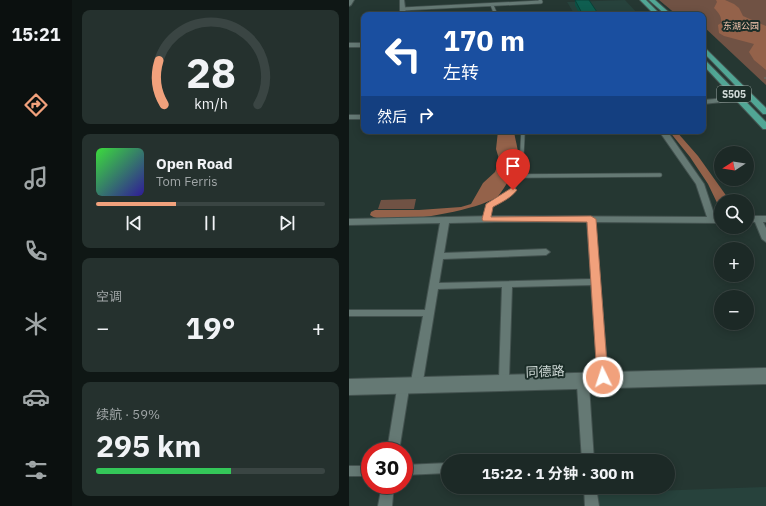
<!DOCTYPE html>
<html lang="zh">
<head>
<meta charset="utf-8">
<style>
	:root { --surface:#1c2926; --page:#25312e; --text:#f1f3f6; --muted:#a0a6a7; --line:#3a4543; --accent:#f1a17c }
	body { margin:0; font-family:"IBM Plex Sans","Noto Sans SC",sans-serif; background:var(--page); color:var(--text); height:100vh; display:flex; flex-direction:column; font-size:15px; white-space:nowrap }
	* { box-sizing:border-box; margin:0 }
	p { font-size:13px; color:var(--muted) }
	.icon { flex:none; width:22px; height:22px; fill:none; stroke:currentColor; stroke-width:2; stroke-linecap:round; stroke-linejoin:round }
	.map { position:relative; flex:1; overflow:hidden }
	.side { display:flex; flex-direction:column; gap:10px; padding:10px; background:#0f1715; width:277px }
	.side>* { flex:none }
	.top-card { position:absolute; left:12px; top:12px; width:345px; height:122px; border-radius:8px; box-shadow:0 2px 10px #0003,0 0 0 1px var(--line); background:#1a4fa0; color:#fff; overflow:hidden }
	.needle { width:26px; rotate:258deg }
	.buttons { position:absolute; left:365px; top:146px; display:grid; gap:8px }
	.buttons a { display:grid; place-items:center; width:40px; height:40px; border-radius:50%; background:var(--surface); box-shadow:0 2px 10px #0003,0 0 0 1px var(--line); font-size:20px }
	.speed { position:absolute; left:12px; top:442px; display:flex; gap:8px; font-size:20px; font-weight:700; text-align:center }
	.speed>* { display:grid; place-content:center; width:52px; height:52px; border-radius:50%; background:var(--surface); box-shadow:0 2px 10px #0003,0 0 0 1px var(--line); line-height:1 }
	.speed .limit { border:6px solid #d22; background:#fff; color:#111 }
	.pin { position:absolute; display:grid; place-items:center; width:34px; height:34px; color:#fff; margin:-41px -17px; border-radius:50% 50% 50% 0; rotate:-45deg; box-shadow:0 0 4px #0007 }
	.pin .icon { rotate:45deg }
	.me { position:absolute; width:44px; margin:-22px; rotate:356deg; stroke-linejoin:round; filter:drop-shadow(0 0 3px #0008) }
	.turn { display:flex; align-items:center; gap:14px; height:84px; padding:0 16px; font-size:18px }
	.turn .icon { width:52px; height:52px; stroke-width:2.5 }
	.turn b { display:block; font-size:28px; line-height:34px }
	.then { display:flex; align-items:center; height:38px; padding:0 16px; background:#0003; gap:8px; font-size:15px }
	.big { font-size:30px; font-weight:700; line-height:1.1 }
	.side .tile { flex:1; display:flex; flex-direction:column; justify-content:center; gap:6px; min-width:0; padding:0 14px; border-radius:8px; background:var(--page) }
	.side .dial { align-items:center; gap:0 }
	.dial svg { height:104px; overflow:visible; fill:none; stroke:var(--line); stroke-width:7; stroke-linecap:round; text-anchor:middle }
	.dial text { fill:var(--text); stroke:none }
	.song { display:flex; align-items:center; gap:12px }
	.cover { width:48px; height:48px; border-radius:6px; background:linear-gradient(135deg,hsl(120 70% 55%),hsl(250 70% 35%)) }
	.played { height:4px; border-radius:2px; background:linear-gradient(90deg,var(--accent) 35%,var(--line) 35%) }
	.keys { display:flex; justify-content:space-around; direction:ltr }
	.heat { display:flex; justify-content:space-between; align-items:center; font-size:22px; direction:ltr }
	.charge { height:6px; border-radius:3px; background:linear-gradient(90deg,#34c759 59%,var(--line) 0) }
	.trip { position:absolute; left:92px; top:454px; width:234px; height:40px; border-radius:20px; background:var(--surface); box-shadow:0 2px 10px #0003,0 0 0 1px var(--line); font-weight:700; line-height:40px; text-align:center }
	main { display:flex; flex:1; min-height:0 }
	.tabs { display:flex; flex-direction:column; width:72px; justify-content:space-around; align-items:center; background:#0b100f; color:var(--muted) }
	.tabs .icon { width:28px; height:28px }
	.tabs .active { color:var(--accent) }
	.tabs b { font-size:18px; color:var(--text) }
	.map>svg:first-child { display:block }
	.built { fill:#27423c }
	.green { fill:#705244 }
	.water { fill:#94624a }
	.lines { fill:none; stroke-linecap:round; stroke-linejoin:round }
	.lane-far2-casing { stroke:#43524f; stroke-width:4.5 }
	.lane-far1-casing { stroke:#43524f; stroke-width:5 }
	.lane-casing { stroke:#43524f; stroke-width:6 }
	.street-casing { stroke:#43524f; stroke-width:2 }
	.secondary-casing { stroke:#43524f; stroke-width:2 }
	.primary-casing { stroke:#43524f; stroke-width:2 }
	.path { stroke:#63726e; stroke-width:1; stroke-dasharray:2 2; stroke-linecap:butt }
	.lane-far2 { stroke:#657974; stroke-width:3 }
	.lane-far1 { stroke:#657974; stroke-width:3.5 }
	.lane { stroke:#657974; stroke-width:4.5 }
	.street { fill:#657974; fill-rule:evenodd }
	.secondary { fill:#657974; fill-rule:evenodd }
	.primary { fill:#51a695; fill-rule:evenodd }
	.wall { fill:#0d5145 }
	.building { fill:#0f5e50; stroke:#0a4238 }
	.route { fill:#f1a17c; stroke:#9d6951 }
	.labels { text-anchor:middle; stroke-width:4; stroke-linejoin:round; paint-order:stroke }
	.far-park-label { font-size:9px; fill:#f7c7b0; stroke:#1b2d28 }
	.shield { fill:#1b2d28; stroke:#99a5a2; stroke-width:1 }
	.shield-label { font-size:10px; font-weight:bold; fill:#cfd9d6 }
	.near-street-label { font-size:13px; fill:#cfd9d6; stroke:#1b2d28 }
</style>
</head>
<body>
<main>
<nav class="tabs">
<b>15:21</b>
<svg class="icon active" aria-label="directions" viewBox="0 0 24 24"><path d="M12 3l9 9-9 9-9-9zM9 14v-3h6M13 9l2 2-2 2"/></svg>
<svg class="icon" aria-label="music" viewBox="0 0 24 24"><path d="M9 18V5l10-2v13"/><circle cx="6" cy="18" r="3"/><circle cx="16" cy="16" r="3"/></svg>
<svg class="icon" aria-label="phone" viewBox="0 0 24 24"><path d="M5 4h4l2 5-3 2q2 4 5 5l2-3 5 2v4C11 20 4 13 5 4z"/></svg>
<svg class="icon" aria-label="climate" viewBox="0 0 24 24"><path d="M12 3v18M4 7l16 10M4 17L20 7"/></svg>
<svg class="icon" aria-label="car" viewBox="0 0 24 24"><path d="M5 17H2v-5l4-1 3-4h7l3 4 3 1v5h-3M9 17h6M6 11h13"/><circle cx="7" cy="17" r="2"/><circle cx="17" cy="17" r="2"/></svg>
<svg class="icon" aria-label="filters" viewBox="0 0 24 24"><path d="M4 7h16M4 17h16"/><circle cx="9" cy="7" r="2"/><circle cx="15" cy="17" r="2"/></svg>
</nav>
<section class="side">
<div class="tile dial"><svg viewBox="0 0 100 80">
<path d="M14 69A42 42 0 1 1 86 69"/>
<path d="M14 69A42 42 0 0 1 10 35" stroke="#f1a17c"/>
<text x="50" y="56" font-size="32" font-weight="700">28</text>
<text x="50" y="72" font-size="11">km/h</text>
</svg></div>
<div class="tile">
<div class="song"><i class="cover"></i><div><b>Open Road</b><p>Tom Ferris</p></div></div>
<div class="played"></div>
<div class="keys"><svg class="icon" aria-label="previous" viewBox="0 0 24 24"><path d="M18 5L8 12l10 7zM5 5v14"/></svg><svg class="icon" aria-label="pause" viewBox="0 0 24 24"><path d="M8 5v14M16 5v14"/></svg><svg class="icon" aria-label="next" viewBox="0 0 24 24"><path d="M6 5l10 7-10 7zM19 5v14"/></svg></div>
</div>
<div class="tile"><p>空调</p>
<div class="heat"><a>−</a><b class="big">19°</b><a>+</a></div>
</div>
<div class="tile"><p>续航 · 59%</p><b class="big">295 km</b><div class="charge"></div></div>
</section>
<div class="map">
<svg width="417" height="506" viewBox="0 0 417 506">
	<rect width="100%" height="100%" fill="#253732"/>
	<path class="built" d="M276,0l14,15h-64l-8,-13z
		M417,487v19h-167l-1,-13z"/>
	<path class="green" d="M310,0h107v85l-63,-59v-11h-26z
		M67,199l-2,10h-36l3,-9z"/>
	<path class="water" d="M367,0h9l9,4 5,4 4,8 23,10v44l-12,-10 -5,-8 5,-8 -30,-8 -5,-3 -1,-8 3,-2c1,-6 -2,-10 -7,-15l3,-6z
		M149,131h16c1,9 5,19 4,27 0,8 -15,33 -20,38 -16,14 -113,32 -128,19l1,-3 4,-2h44l42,-3 10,-3 12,-21 12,-11 3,-8 1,-5 -3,-10z
		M320,131h7l22,25 32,45h-9v10l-13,-27 -18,-27z"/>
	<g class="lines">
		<defs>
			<path id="lane-far2" d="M143,5l4,10
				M53,9l139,-7 -1,-2"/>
			<path id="lane-far1" d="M169,176l142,-1
				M159,194c15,-11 14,-46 15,-63"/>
			<path id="lane" d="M137,219l3,-14 21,-12"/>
			<path id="street" d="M51,0h4l2,15h-6z
				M390,97l2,1v2l-38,4v-4z
				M0,115h15v4h-15z
				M310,131h8l37,53 11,33h6v6l-126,-1 13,155 -1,3 -4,1 -4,-1 -1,-3 -7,-92 -79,2 -3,92 -1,3 -4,1 -4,-1 -1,-3 3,-92 -64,2 -15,92 -2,3 -4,1 -4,-1 -2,-3 12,-65h-74v-6h76l15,-87 -91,2v-6l147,-3 211,1 -11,-33zM147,222h91l4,57 -152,4 4,-24 103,-4 4,-3 -4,-3 -102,4 5,-30z
				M398,216h19v6h-3l3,6v14l-4,-3 -7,-17h-8z
				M234,381l4,1 2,3 5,76h-12l-5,-76 2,-3z
				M54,385l4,1 2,3 -10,62h-12l10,-62 2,-3z
				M99,463v10l-44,2v-10z
				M0,466h21v10h-21z
				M33,485h12l-2,21h-14z
				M235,487h12l3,19h-14z"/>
			<path id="secondary" d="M0,0h5l-3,5 -2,1z
				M0,43h15v4h-15z
				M417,368v16l-417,11v-16z"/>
			<path id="primary" d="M291,0h6l15,15h-6z
				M300,0h6l17,15h-6z
				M354,46l63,62v6h-3l-60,-62z
				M354,59l2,1 61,62v7h-3l-60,-64z"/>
		</defs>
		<use href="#lane-far2" class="lane-far2-casing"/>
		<use href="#lane-far1" class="lane-far1-casing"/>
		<use href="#lane" class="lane-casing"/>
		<use href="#street" class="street-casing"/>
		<use href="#secondary" class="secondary-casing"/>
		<use href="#primary" class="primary-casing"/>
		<path class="path" d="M415,78h2"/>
		<use href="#lane-far2" class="lane-far2"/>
		<use href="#lane-far1" class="lane-far1"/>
		<use href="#lane" class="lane"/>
		<use href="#street" class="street"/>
		<use href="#secondary" class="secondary"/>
		<use href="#primary" class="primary"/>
	</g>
	<path class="wall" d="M226,0l24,15h-19l-5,-10z"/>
	<path class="building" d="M226,0h14l10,15h-16z"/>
	<path class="route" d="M164,187l4,3c-6,8 -15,12 -24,17l-2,10 100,-1 5,3 12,158 -2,2h-7l-2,-2 -10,-155 -104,-1 -1,-2 4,-15z"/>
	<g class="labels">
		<g class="far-park-label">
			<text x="392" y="29">东湖公园</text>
		</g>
		<rect class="shield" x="368" y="86" width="34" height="16" rx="3"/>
		<g class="shield-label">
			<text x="385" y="98">S505</text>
		</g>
		<g class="near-street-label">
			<text transform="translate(196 371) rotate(-2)" y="5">同德路</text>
		</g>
	</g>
</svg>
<div class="buttons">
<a><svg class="needle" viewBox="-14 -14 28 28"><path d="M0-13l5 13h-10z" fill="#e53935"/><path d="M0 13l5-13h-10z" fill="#a0a6a7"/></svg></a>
<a><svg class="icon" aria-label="search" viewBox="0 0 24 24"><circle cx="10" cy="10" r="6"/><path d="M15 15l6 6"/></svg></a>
<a>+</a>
<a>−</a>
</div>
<div class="speed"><div class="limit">30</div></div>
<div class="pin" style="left:164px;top:190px;background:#d93025"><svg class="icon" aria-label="arrive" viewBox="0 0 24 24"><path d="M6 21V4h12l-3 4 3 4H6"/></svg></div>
<svg class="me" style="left:254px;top:377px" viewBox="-20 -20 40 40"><circle r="17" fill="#f1a17c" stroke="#fff" stroke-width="3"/><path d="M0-11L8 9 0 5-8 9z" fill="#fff"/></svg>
<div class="trip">15:22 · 1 分钟 · 300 m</div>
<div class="top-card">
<div class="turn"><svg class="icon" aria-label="left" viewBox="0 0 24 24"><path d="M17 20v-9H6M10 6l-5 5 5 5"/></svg><div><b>170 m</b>左转</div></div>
<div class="then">然后<svg class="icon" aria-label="right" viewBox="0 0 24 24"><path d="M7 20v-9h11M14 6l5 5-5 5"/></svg></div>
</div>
</div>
</main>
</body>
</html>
